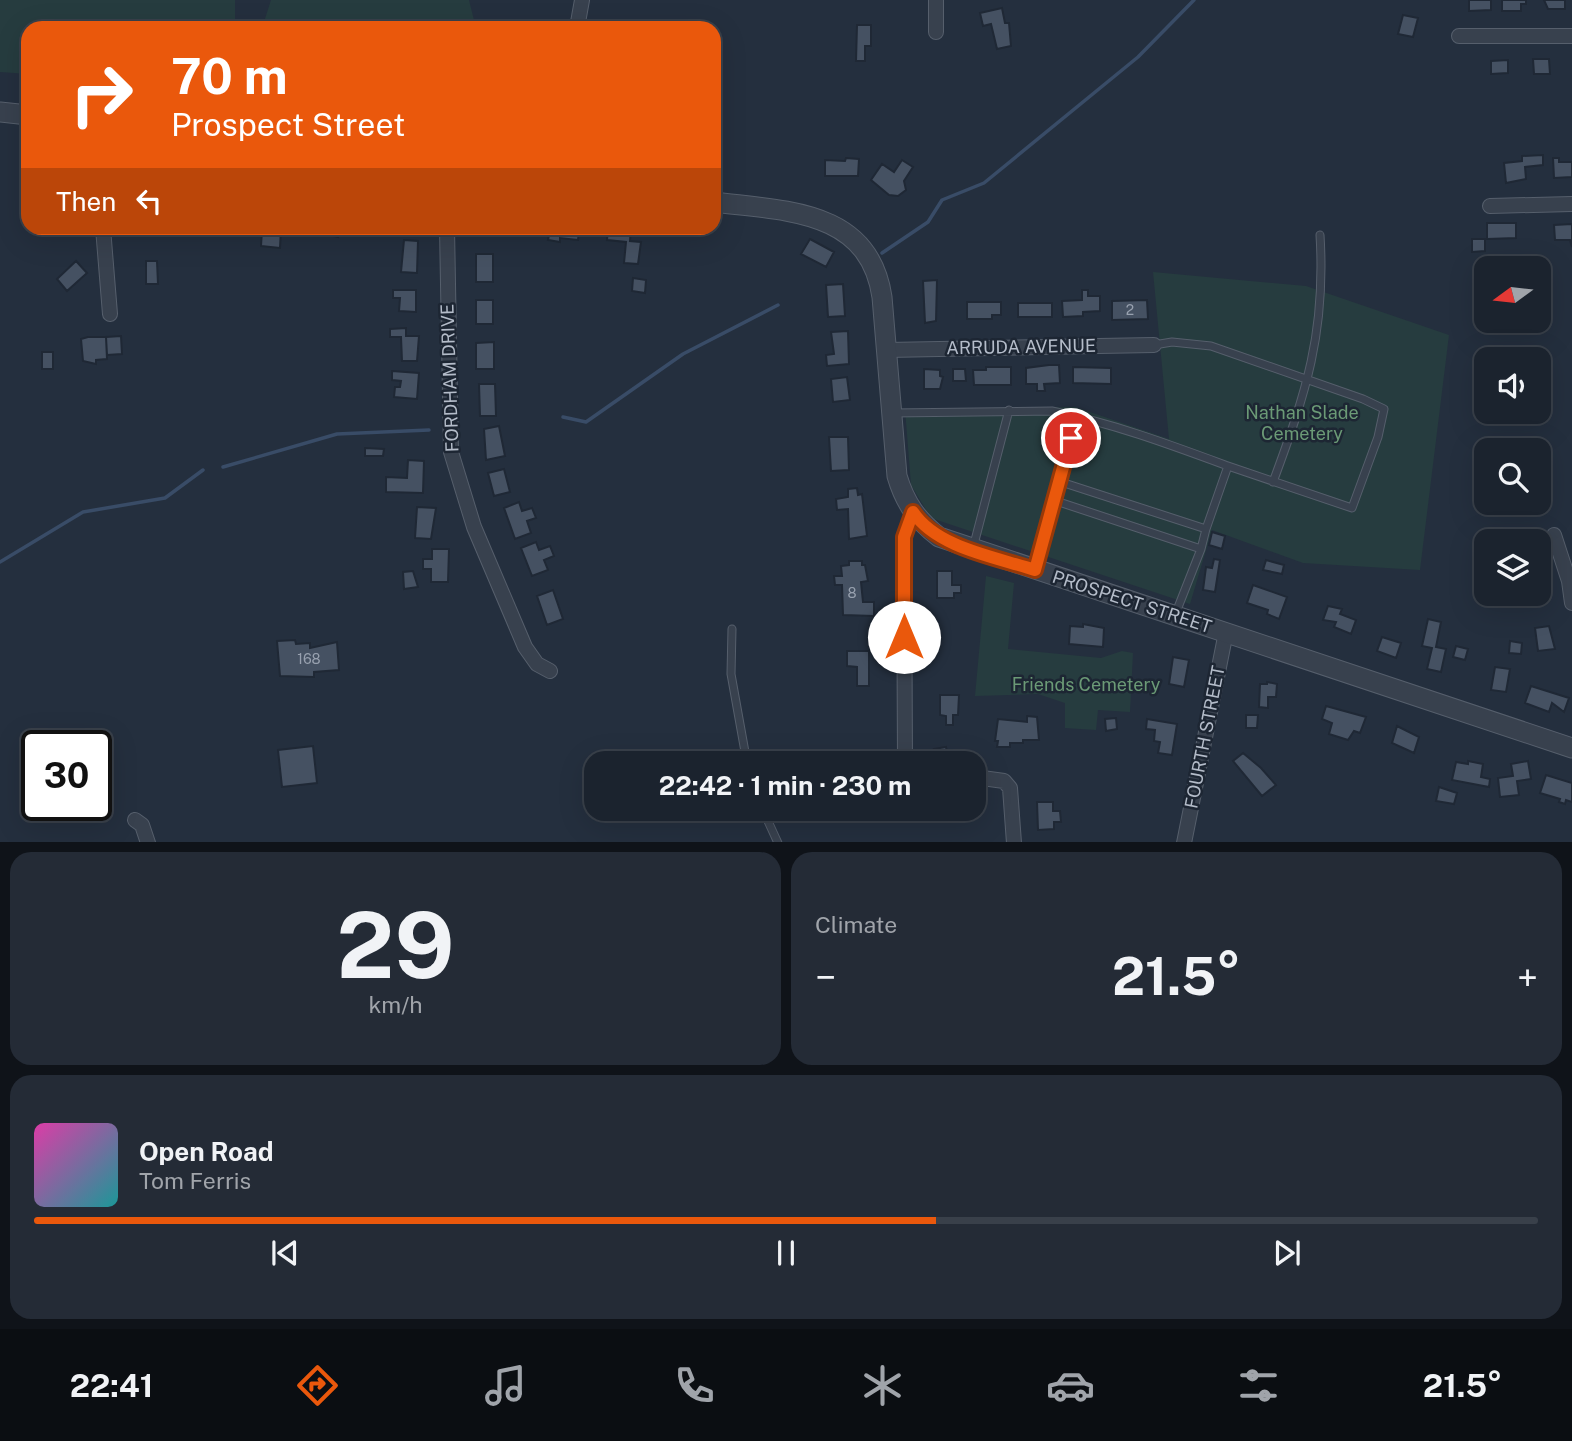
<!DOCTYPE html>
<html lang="en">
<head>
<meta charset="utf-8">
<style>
	:root { --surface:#1b232e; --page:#242b36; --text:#f1f3f6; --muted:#a0a4aa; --line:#39404a; --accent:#ea580c }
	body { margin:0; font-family:"Public Sans",sans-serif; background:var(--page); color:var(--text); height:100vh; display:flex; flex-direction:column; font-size:26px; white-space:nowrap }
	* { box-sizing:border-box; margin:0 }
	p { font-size:23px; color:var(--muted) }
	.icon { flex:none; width:38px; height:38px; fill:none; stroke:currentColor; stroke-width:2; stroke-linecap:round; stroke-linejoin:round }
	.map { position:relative; height:842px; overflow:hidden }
	.drawer { display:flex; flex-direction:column; gap:10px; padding:10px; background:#0f1319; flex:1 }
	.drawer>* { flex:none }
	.banner { position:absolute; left:21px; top:21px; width:700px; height:214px; border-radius:21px; box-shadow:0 7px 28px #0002,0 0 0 2px var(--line); background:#ea580c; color:#fff; overflow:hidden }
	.needle { width:46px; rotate:255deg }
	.fabs { position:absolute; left:1474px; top:256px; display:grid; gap:14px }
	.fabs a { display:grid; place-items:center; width:77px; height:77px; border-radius:14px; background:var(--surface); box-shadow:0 7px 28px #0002,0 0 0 2px var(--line); font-size:35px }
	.speed { position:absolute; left:21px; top:730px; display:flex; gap:14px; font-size:35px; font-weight:700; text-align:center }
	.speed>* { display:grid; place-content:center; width:91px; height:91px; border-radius:50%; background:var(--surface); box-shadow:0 7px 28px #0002,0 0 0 2px var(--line); line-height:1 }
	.speed .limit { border:4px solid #111; border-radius:10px; background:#fff; color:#111 }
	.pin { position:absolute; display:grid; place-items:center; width:60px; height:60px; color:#fff; margin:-30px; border:4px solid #fff; border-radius:50%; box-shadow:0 2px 7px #0007 }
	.me { position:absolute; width:77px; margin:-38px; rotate:0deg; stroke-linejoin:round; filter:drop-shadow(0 0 5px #0008) }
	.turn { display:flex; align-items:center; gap:24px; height:147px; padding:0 35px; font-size:32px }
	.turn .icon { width:91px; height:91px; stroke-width:2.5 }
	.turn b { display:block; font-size:49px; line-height:60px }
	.then { display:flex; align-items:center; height:66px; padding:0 35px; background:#0003; gap:14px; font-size:26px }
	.big { font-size:52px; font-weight:700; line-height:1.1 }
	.drawer .tile { flex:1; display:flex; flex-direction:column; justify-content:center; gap:10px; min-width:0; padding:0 24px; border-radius:21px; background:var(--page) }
	.drawer .dial { align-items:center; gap:0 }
	.dial b { font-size:91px; line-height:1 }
	.song { display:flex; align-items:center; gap:21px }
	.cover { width:84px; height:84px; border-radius:10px; background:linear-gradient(135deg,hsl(320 70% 55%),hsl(180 70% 35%)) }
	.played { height:7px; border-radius:4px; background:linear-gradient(90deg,var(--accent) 60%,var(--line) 60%) }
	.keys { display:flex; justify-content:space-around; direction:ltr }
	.heat { display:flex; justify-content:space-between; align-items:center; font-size:38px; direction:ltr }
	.drawer .tiles { flex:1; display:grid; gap:10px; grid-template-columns:1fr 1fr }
	.tile:last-child { grid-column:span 2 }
	.trip { position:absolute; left:584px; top:751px; width:402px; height:70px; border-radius:21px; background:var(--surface); box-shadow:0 7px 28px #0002,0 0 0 2px var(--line); font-weight:700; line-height:70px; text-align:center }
	.dock { display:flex; height:112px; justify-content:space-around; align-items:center; background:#0b0e12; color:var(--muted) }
	.dock .icon { width:49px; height:49px }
	.dock .on { color:var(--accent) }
	.dock b { font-size:32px; color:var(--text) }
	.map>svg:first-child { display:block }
	.green { fill:#263c3f }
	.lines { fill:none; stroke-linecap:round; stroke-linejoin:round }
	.stream { stroke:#394c67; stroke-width:3.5 }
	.building { fill:#455162; stroke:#1f2835; stroke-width:2 }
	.service-casing { stroke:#565f6c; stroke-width:9 }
	.minor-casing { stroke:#565f6c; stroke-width:16 }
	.tertiary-casing { stroke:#565f6c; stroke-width:21 }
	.service { stroke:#38414e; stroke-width:7 }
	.minor { stroke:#38414e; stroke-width:14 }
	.tertiary { stroke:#38414e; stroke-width:19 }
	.route-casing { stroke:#983908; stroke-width:18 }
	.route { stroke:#ea580c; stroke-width:12 }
	.labels { text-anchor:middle; stroke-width:5; stroke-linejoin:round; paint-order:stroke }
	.number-label { font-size:14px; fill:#98a1af }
	.street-label { font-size:18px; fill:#b4bcc9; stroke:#1d2633 }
	.park-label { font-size:18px; fill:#6b9a76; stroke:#1d2633 }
</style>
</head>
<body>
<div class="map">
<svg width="1572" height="843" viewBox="0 0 1572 843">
	<rect width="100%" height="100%" fill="#242f3e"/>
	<path class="green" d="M0,0h235v28h-207v46l-28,-2z
		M271,0h198l7,28h-214z
		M1153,272l153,14 143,49 -29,235 -117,-7 -91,-33 -22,74 -259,-86 -20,-33 -6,-76 170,-2 94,32z
		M986,576l28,7 -6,66 93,9 21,-7 11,2 -3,59 -32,-2 -2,20 -31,-2v-25l-27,-9 -63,2z"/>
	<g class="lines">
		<path class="stream" d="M882,253l46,-31 14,-22 42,-17 154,-126 56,-57
			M563,417l23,5 97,-68 95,-49
			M223,467l114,-33 92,-4
			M0,562l83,-50 82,-14 38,-28"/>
	</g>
	<path class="building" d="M1469,0h22v10l-22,1z
		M1502,0h24v4h-5v7h-19z
		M1544,0h21v9h-17z
		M1002,8l3,15h4l2,23 -14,3 -6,-25 -8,2 -3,-13z
		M1403,15l15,3 -5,19 -15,-3z
		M857,25h14v21h-6v15h-9z
		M1533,59h16l1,15h-16z
		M1508,60v13l-17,1v-13z
		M1543,155v10l-18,2 1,12 -20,4 -2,-20 18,-2v-5z
		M846,158l13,1 -1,17h-33v-16l20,1z
		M1553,158h6v4h13v15l-18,1z
		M902,160l11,7 -9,14 2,9 -8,6 -9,-1 -18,-15 11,-16 12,8z
		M1487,223h29v15l-29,1z
		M1572,224v23l-2,-7h-15l-1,-15z
		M255,228h26l-1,20 -19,-2 1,-16z
		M302,228h38l-2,9z
		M550,228h35v5l-6,-1 -1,8 -18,-2v4l-12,-2z
		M608,228h23l-1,13 11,1 -3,22 -14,-1 2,-21 -19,-2z
		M810,239l24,13 -8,15 -25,-13z
		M1472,239h13v12l-13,1z
		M404,240l14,1 -1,32 -16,-1z
		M476,254h17v28h-17z
		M76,261l11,12 -20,18 -10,-12z
		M146,261h11l1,23h-12z
		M633,278l13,2 -1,13 -13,-2z
		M937,280l-1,41 -11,2 -2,-42z
		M843,284l2,32 -17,1 -2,-32z
		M393,290h23v22l-17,-1 1,-13h-7z
		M1082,290h6v6h12v15l-17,1v4l-20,1 -1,-16 20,-1z
		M476,300h17v24h-17z
		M1147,300l1,19 -36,1v-19z
		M967,302h34v13h-9v4h-25z
		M1018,303h34v14h-34z
		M406,328v8h13l-2,25h-15l-1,-24h-11v-8z
		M848,331l1,33 -22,2 -1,-11 8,-1 -3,-22z
		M121,336l1,18 -15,1 -1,-18z
		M88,337h18l1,22 -11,1v4l-13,-3 -2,-22z
		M494,342v27h-18v-26z
		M42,352h11v17h-11z
		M1049,365h10l1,18 -16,1 1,7h-8v-7h-11v-16z
		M986,367h25v18h-37l-1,-15h13z
		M1073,367l38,1v16l-38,-1z
		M924,369l16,1v6l3,1 -3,12h-16z
		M953,369h12l1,12h-13z
		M392,371l27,2 -2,26 -23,-2 1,-10h5l1,-6 -9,-1z
		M847,377l3,23 -17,2 -2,-23z
		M479,384h16l1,32h-16z
		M499,426l6,30 -19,4 -2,-31z
		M829,437h19l1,33 -18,1z
		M365,448l19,1 -1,7h-18z
		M408,460l16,1 -1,32 -37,-1v-15l21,1z
		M504,469l6,23 -16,4 -6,-23z
		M857,488l1,7 4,-1 5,42 -18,3 -1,-30 -11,1 -1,-11 12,-2v-8z
		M519,502l3,9 10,-3 4,10 -9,3 4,12 -16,6 -11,-31z
		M417,507l19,1 -5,31 -16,-1z
		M1212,532l13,4 -3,13 -13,-4z
		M536,542l3,8 11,-4 4,10 -10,4 4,10 -16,6 -11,-28z
		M432,549h17l-1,33h-17v-13h-8v-10h9z
		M1214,559l6,1 -5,32 -12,-2 3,-23 6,1z
		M1266,560l18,5 -2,9 -19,-4z
		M849,561h13v4h3l3,16 -7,1 2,20h11v14l-31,-1 -1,-30h-7l-1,-9h8l-1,-10 8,-1z
		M413,571l5,16 -14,2 -1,-17z
		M937,571h15v14h9v8h-7v5h-17z
		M1253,585l34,12 -8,22 -12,-5 1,-4 -21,-7z
		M553,590l10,29 -16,6 -10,-29z
		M1328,606l14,3 -2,5 16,6 -5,14 -17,-7 2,-5 -13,-2z
		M1428,619l13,3 -5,25 10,2 -5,23 -14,-3 5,-21 -10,-2z
		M1083,624l21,4 -1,19 -34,-3 1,-18 13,1z
		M1549,626l6,23 -17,2 -3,-23z
		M1382,637l19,6 -5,15 -19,-7z
		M295,640l1,4 14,-1v5l27,-6 2,28 -25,2v5l-34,-1 -3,-35z
		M1510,641l12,2 -1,11 -12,-1z
		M1456,646l12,3 -3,11 -12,-3z
		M847,651h22v35h-12v-19l-10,-1z
		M1173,657l16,3 -5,27 -15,-3z
		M1495,667l15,2 -4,23 -15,-2z
		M1267,682l10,2 -1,13h-8v11l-9,-1 1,-23h7z
		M1531,686l38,12 -5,14 -12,-9 -3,9 -24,-9z
		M940,695h19l-1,20h-5v10h-7v-9l-6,-1z
		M1326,706l40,11 -6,16 -6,-2 -6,9 -19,-6 3,-11 -10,-4z
		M1246,715h12l-1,13h-11z
		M1027,716l10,1 2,23h-16v3h-13v4h-13l1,-6h-3l3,-22 29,3z
		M1116,718l1,11 -11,2 -1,-12z
		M1147,719l30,5 -5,31 -14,-2 2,-11 -6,-1 1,-11 -9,-1z
		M1397,726l22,11 -5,16 -22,-10z
		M313,746l4,37 -35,4 -4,-37z
		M946,747l2,11 -12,2 -2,-11z
		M1243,753l18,15 15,17 -14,11 -29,-35z
		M1468,761l15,3 -2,13 9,2 -1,8 -37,-7 4,-18 12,2z
		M1528,761l3,18 -14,2 2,14 -19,2 -2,-19 15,-2 -2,-12z
		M1546,775l26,8v19l-6,-2 -1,4 -6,-2 1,-3 -20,-6z
		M1439,787l18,6 -3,11 -18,-3z
		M975,796l2,17 -39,-3v7l-16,1v-10h53z
		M1037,802h16v9h7l1,11h-7v7l-16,1z"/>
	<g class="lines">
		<defs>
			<path id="service" d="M1154,345l18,-3 39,4 152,53 21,10 -6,28 -26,71 -124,-42
				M892,413l160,-2c60,12 119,34 176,55l-22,63 -148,-48 20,-65
				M1273,482c33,-89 53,-150 47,-247
				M1053,500l148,49 -26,66
				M973,548l36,-138
				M1201,549l5,-20
				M1036,566l22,-85
				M732,629l-1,45 16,89
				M762,808l16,35"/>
			<path id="minor" d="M577,28l5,-28
				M936,32v-32
				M1459,36h113
				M1490,206l82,-2
				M103,228l7,86
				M447,228l4,224 23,75 51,120 12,17 13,7
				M887,350l267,-5
				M1554,535l15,46 3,22
				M905,763l-1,-226 9,-25
				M975,777l29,4 6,7 4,55
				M135,820l7,5 6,18
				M1184,843l42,-211"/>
			<path id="tertiary" d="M0,112l28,3
				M714,202c71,9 155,7 168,95l15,179c8,27 20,44 42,61l633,211"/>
		</defs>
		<use href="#service" class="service-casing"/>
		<use href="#minor" class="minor-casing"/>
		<use href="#tertiary" class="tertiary-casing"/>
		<use href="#service" class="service"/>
		<use href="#minor" class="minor"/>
		<use href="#tertiary" class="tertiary"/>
	</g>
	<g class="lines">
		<defs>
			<path id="route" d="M904,637v-100l9,-25c24,36 83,45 122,58l36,-132"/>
		</defs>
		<use href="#route" class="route-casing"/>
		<use href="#route" class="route"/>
	</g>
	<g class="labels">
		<g class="number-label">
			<text x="1130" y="315">2</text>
			<text x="852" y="598">8</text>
			<text x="309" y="664">168</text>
		</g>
		<g class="street-label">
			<text transform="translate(1021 347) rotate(-1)" y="6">ARRUDA AVENUE</text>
			<text transform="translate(450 378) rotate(-92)" y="6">FORDHAM DRIVE</text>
			<text transform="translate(1132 602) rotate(18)" y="6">PROSPECT STREET</text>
			<text transform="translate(1205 737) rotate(-79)" y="6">FOURTH STREET</text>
		</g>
		<g class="park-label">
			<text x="1302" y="419">Nathan Slade<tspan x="1302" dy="21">Cemetery</tspan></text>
			<text x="1086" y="691">Friends Cemetery</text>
		</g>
	</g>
</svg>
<div class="fabs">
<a><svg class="needle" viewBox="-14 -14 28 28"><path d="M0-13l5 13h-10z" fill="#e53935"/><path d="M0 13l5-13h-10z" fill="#a0a4aa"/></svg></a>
<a><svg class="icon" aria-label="sound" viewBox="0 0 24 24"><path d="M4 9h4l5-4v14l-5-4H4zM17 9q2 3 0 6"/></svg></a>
<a><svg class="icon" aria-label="search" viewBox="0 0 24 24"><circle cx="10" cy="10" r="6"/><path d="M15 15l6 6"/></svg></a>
<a><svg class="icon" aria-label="layers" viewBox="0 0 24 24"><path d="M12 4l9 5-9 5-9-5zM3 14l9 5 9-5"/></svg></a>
</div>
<div class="speed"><div class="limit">30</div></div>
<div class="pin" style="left:1071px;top:438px;background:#d93025"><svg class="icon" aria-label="arrive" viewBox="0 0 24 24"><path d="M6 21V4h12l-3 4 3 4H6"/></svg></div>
<svg class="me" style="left:904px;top:637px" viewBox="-20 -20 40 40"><circle r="19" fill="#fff"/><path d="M0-13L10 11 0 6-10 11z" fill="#ea580c"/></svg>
<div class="trip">22:42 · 1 min · 230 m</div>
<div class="banner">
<div class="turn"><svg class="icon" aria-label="right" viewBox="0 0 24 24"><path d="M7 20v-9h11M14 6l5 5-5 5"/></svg><div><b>70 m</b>Prospect Street</div></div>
<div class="then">Then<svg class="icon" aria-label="left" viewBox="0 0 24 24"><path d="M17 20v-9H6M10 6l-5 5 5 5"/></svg></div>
</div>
</div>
<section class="drawer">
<div class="tiles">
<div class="tile dial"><b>29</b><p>km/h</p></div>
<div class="tile"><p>Climate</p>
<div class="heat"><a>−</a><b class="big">21.5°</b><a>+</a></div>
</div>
<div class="tile">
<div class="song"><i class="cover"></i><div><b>Open Road</b><p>Tom Ferris</p></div></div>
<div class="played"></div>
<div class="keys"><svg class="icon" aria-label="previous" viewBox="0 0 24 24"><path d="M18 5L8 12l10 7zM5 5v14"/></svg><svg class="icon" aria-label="pause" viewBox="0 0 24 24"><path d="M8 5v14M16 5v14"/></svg><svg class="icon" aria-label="next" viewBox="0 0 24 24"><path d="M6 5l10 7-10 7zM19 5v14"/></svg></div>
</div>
</div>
</section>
<nav class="dock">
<b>22:41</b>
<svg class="icon on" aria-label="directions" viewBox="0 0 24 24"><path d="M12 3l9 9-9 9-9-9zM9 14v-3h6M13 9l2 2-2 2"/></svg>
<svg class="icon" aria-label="music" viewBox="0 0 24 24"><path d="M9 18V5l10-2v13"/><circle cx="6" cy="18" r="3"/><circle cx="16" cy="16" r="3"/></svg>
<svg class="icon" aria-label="phone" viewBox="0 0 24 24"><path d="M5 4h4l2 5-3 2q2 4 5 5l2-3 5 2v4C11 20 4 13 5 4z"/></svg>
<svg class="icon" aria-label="climate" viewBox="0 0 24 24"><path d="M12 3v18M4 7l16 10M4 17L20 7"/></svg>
<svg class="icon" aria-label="car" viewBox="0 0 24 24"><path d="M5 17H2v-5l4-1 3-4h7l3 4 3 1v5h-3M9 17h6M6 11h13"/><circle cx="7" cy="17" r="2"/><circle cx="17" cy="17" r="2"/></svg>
<svg class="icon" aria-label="filters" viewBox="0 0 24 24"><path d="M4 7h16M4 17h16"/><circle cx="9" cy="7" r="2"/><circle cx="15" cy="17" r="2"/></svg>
<b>21.5°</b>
</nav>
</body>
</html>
